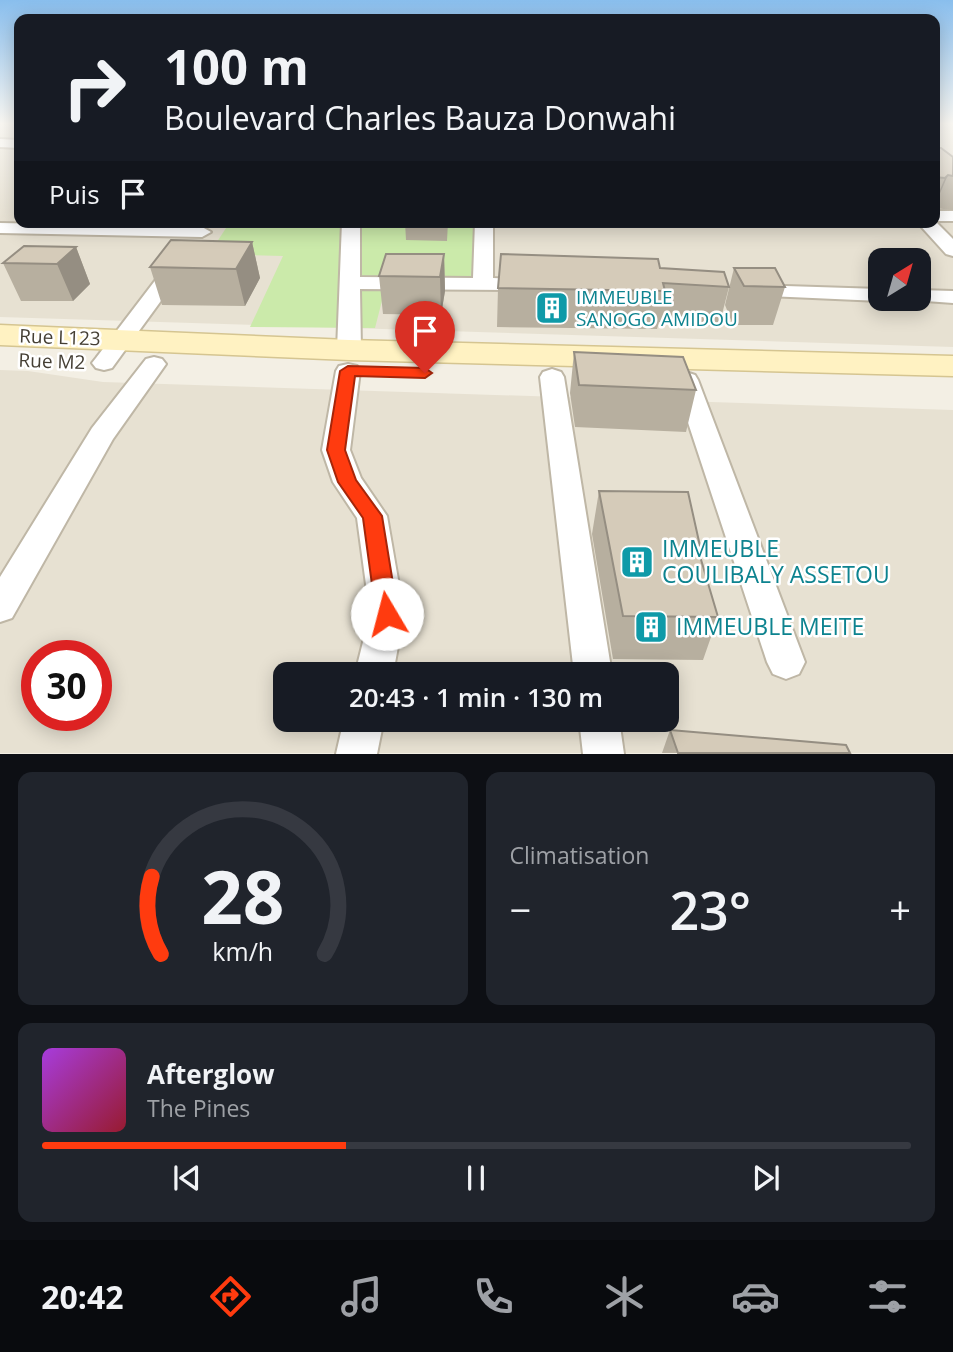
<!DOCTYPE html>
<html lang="fr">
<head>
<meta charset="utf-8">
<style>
	:root { --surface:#171b24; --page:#20242c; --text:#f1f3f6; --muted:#9ea1a6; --line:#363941; --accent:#ff3b0f }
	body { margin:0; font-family:"Open Sans",sans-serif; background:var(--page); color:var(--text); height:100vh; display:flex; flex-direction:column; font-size:26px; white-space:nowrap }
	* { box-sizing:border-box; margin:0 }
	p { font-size:23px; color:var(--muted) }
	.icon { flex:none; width:38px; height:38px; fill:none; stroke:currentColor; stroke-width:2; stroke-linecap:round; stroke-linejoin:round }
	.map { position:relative; height:754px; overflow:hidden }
	.panel { display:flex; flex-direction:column; gap:18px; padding:18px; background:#0d0f14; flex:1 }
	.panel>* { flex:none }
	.banner { position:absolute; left:14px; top:14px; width:926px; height:214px; border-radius:14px; box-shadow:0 4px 18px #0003; background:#171b24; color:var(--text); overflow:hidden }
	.needle { width:46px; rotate:37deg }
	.tools { position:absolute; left:868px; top:248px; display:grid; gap:14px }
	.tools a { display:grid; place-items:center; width:63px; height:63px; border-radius:14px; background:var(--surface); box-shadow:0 4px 18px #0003; font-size:35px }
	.speed { position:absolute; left:21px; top:640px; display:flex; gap:14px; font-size:35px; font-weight:700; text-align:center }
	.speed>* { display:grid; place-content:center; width:91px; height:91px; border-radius:50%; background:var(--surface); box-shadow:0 4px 18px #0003; line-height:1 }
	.speed .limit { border:10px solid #d22; background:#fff; color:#111 }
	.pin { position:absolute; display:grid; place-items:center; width:60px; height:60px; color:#fff; margin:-72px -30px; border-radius:50% 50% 50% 0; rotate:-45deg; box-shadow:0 0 7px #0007 }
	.pin .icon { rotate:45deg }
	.me { position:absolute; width:77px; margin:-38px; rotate:352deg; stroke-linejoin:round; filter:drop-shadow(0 0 5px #0008) }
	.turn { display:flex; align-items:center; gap:24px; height:147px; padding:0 35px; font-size:32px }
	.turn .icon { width:91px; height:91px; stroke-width:2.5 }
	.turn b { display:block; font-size:49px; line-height:60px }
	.then { display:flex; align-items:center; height:66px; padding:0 35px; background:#0003; gap:14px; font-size:26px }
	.big { font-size:52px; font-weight:600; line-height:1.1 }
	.panel .tile { flex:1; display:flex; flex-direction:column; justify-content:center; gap:10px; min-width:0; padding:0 24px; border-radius:14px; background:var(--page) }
	.panel .dial { align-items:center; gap:0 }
	.dial svg { height:182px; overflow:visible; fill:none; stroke:var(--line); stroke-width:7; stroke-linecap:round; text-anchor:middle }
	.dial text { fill:var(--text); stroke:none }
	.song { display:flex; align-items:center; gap:21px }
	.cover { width:84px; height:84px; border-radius:10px; background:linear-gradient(135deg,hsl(280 70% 55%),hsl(350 70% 35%)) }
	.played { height:7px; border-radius:4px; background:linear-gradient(90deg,var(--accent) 35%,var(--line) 35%) }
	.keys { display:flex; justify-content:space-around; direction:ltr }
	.heat { display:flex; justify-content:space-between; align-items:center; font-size:38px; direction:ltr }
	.panel .tiles { flex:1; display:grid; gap:18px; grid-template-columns:1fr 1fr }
	.tile:last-child { grid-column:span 2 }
	.trip { position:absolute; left:273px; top:662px; width:406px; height:70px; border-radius:14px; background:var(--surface); box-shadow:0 4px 18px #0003; font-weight:600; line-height:70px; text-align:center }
	.tabs { display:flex; height:112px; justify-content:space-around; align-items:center; background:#090b0e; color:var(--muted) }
	.tabs .icon { width:49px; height:49px }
	.tabs .on { color:var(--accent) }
	.tabs b { font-size:32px; color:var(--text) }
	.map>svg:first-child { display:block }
	.residential { fill:#e7e1d2; fill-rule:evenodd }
	.green { fill:#cbeaaa }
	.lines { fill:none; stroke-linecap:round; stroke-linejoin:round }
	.minor-casing { stroke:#bfb7a6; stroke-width:4 }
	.secondary-casing { stroke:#d5c591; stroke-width:3 }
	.minor { fill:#fff; fill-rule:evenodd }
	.secondary { fill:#fff2c2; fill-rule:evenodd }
	.wall { fill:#b7af9f }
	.shaded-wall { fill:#958e82 }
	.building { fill:#d5cbb9; stroke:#958e82; stroke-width:2 }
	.route { fill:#ff3b0f; stroke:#a6260a; stroke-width:2 }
	.labels { text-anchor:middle; stroke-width:5; stroke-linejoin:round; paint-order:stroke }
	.culture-label { font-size:19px; fill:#0d838f; stroke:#fff; text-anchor:start }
	.street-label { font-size:19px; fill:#453f34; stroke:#fff }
	.near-culture-label { font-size:23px; fill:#0d838f; stroke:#fff; text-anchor:start }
</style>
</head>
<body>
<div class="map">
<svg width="953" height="754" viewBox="0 0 953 754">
	<rect width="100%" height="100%" fill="#f3efe4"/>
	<path class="residential" d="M0,124h19v98h915l1,-98h18v223l-953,-30zM880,261h39v38h-39z
		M0,370l28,1 75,11 850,28v343h-953zM37,656h59v60h-59zM285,674h382v45h-382z"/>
	<path class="green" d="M230,222h244l-3,64 -85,-1 -11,43 -125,-1 33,-71 -74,-2z"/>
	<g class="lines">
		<defs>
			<path id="minor" d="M0,139l19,1v8l-19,-1z
				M934,211h19v10h-18l18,18v17l-7,-2 -29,-32h17z
				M342,222h18v55l113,1 2,-56h18v56l44,2 3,4 -3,4 -7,2 -170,-1 1,61 -4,5h-16l-4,-5z
				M0,223l202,4 9,5 -9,5 -202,-4z
				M177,259l10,6 -75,103 -8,2 -8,-2 -4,-5 4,-5 74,-97z
				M752,285l128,4v10h8l-8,2 -135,-6 -3,-4 3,-4z
				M919,290l34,1v12l-41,-3 7,-1z
				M154,357l8,2 4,5 -53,75 -101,179 -12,4v-45l92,-149 54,-69z
				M348,364l9,2 3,5 -10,79 11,28 26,38 17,98 -11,60h-38l15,-60 -13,-96 -24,-36 -11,-32 14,-79 3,-5z
				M552,369l9,3 3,5 48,297h-38l-34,-297 3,-5z
				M686,372l9,3 3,5 107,282 -6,12 -13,5 -13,-5 -6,-12 -93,-282 3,-5z
				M344,719h40l-7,35h-41z
				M579,719h40l5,35h-41z"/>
			<path id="secondary" d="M0,325l349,15 604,16v20l-604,-16 -349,-15z"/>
		</defs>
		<use href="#minor" class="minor-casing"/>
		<use href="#secondary" class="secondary-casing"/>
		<use href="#minor" class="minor"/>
		<use href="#secondary" class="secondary"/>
	</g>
	<path class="wall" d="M934,148l19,9v53l-19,-2z
		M220,222h61l-4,6 -56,-2z
		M405,222h43l-1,19 -41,-1z
		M252,242l8,36 -15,28 -83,-1 -12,-38z
		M76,247l14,37 -17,17h-52l-18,-38z
		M444,254l1,37 -4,24 -58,-1 -4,-38z
		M660,268l69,19 -10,39 -60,-4 -2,7 -160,-2 1,-39z
		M734,268l51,19 -12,38h-40l-8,-20z
		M574,352l122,38 -10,42 -111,-5 -5,-34z
		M599,491l101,55 -2,5 20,66 -15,43 -90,-1 -21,-125z
		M670,730l180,23h-188z"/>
	<path class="shaded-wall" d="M948,175l-14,32v-3l11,-26z
		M252,242l8,36 -15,28 -9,-37z
		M76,247l14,37 -17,17 -16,-37z
		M444,254l1,37 -4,24 -1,-38z"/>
	<path class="building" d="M934,148h7l12,9v19l-5,-1 -3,3 -11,-1z
		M171,240l81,2 -16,27 -86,-2z
		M24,246l52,1 -19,17 -54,-1z
		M386,254h58l-4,23 -61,-1z
		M501,254l157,5 2,9 64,4 5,15 -66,-4 2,8 -167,-3z
		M734,268h41l10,19 -41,-1z
		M574,352l109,5 13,33 -117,-5z
		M599,491l89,1 12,54h-3l21,71 -95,-1z
		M670,730l176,15 4,8h-172z"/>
	<linearGradient id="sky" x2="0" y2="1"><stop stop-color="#89beed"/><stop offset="0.54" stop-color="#faf8f3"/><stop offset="1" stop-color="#faf8f3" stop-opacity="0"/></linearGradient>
	<rect width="953" height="229" fill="url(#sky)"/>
	<path class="route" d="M348,366l77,2 7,5 -7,5 -70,-2 -10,74 11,30 26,36 16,98 -3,7 -8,3 -8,-3 -3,-7 -13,-96 -25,-36 -11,-32 13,-79z"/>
	<defs>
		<symbol id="building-square" viewBox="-11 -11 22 22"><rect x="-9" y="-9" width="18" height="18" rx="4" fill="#0f9aa8" stroke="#fff"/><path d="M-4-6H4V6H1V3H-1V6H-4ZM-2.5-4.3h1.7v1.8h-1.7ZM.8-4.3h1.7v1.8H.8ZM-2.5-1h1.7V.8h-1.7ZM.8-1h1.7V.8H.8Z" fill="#fff"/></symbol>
	</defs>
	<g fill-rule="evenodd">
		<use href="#building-square" x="533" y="289" width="38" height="38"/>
		<use href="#building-square" x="618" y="543" width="38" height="38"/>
		<use href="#building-square" x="632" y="608" width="38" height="38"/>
	</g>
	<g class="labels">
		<g class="culture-label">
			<text x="576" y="304">IMMEUBLE<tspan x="576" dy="22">SANOGO AMIDOU</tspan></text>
		</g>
		<g class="street-label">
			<text transform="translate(60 337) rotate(2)" y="7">Rue L123</text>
			<text transform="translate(52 361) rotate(2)" y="7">Rue M2</text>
		</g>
		<g class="near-culture-label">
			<text x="662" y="557">IMMEUBLE<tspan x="662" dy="26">COULIBALY ASSETOU</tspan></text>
			<text x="676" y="635">IMMEUBLE MEITE</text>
		</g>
	</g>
</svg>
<div class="tools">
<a><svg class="needle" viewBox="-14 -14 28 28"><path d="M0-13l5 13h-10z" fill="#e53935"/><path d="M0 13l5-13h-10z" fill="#9ea1a6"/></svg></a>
</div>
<div class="speed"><div class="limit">30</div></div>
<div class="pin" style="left:425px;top:373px;background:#d93025"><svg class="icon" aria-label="arrive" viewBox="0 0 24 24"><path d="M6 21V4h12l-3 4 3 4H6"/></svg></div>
<svg class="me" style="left:387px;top:614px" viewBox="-20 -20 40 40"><circle r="19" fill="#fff"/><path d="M0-13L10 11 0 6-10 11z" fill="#ff3b0f"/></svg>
<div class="trip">20:43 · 1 min · 130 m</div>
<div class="banner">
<div class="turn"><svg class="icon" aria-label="right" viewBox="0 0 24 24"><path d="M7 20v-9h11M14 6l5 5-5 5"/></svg><div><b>100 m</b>Boulevard Charles Bauza Donwahi</div></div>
<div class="then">Puis<svg class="icon" aria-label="arrive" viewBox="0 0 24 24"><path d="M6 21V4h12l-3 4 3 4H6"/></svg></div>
</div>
</div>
<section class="panel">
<div class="tiles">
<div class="tile dial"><svg viewBox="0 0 100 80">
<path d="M14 69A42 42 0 1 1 86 69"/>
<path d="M14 69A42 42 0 0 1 10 35" stroke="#ff3b0f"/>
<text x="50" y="56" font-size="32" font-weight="700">28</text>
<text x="50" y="72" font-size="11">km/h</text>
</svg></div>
<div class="tile"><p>Climatisation</p>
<div class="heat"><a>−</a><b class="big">23°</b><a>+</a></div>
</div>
<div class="tile">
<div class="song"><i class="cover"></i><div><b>Afterglow</b><p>The Pines</p></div></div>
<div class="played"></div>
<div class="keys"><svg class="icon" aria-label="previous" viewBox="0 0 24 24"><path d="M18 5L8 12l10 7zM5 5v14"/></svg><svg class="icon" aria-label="pause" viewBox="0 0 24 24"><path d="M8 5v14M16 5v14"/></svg><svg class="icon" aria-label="next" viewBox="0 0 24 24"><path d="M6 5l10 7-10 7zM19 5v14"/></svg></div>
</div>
</div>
</section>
<nav class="tabs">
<b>20:42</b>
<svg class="icon on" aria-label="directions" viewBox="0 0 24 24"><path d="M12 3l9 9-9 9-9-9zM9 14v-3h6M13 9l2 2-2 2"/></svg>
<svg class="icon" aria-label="music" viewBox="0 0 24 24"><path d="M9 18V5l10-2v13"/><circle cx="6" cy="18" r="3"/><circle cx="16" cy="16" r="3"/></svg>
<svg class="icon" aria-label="phone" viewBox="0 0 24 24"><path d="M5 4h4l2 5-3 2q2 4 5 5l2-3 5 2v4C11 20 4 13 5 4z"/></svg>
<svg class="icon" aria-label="climate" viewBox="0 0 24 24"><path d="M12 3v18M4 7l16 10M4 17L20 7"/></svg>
<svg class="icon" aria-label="car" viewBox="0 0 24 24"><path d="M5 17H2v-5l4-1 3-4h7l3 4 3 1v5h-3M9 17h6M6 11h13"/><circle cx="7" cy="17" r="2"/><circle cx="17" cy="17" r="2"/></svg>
<svg class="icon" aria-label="filters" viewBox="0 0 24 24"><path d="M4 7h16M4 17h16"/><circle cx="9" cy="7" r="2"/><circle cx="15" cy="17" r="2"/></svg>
</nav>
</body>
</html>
